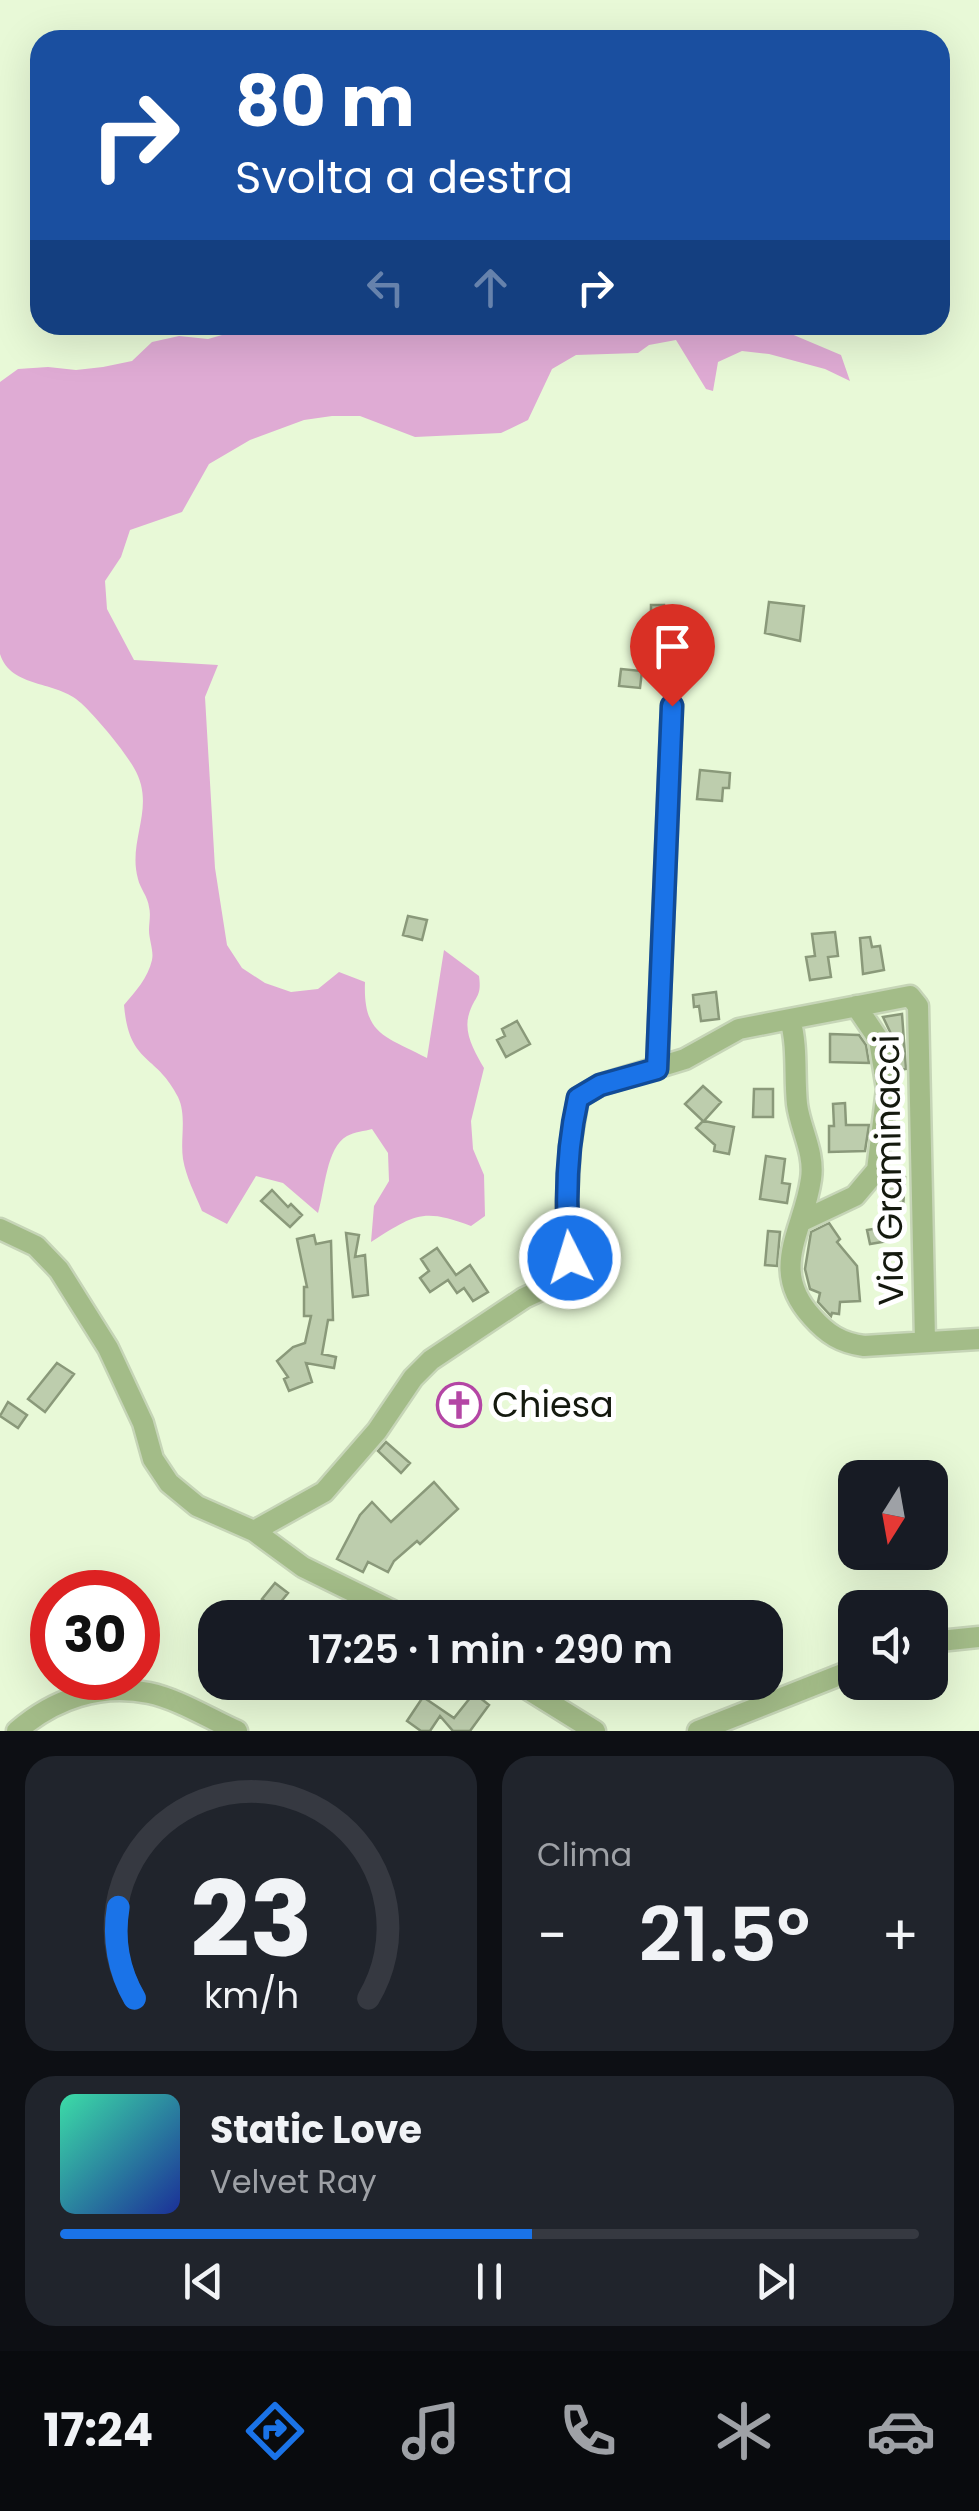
<!DOCTYPE html>
<html lang="it">
<head>
<meta charset="utf-8">
<style>
	:root { --surface:#171b24; --page:#20242c; --text:#f1f3f6; --muted:#9ea1a6; --line:#363941; --accent:#1a73e8 }
	body { margin:0; font-family:Poppins,sans-serif; background:var(--page); color:var(--text); height:100vh; display:flex; flex-direction:column; font-size:38px; white-space:nowrap }
	* { box-sizing:border-box; margin:0 }
	p { font-size:32px; color:var(--muted) }
	.icon { flex:none; width:55px; height:55px; fill:none; stroke:currentColor; stroke-width:2; stroke-linecap:round; stroke-linejoin:round }
	.map { position:relative; height:1731px; overflow:hidden }
	.sheet { display:flex; flex-direction:column; gap:25px; padding:25px; background:#0d0f14; flex:1 }
	.sheet>* { flex:none }
	.hud { position:absolute; left:30px; top:30px; width:920px; height:305px; border-radius:30px; box-shadow:0 10px 40px #0002; background:#1a4fa0; color:#fff; overflow:hidden }
	.needle { width:65px; rotate:191deg }
	.controls { position:absolute; left:838px; top:1460px; display:grid; gap:20px }
	.controls a { display:grid; place-items:center; width:110px; height:110px; border-radius:20px; background:var(--surface); box-shadow:0 10px 40px #0002; font-size:50px }
	.speed { position:absolute; left:30px; top:1570px; display:flex; gap:20px; font-size:50px; font-weight:700; text-align:center }
	.speed>* { display:grid; place-content:center; width:130px; height:130px; border-radius:50%; background:var(--surface); box-shadow:0 10px 40px #0002; line-height:1 }
	.speed .limit { border:15px solid #d22; background:#fff; color:#111 }
	.pin { position:absolute; display:grid; place-items:center; width:85px; height:85px; color:#fff; margin:-102px -42px; border-radius:50% 50% 50% 0; rotate:-45deg; box-shadow:0 0 10px #0007 }
	.pin .icon { rotate:45deg }
	.me { position:absolute; width:110px; margin:-55px; rotate:355deg; stroke-linejoin:round; filter:drop-shadow(0 0 8px #0008) }
	.turn { display:flex; align-items:center; gap:35px; height:210px; padding:0 40px; font-size:45px }
	.turn .icon { width:130px; height:130px; stroke-width:2.5 }
	.turn b { display:block; font-size:70px; line-height:85px }
	.lanes { display:flex; align-items:center; height:95px; padding:0 40px; background:#0003; justify-content:center; gap:50px; direction:ltr }
	.lanes .off { opacity:.35 }
	.big { font-size:75px; font-weight:600; line-height:1.1 }
	.sheet .card { flex:1; display:flex; flex-direction:column; justify-content:center; gap:15px; min-width:0; padding:0 35px; border-radius:30px; background:var(--page) }
	.sheet .dial { align-items:center; gap:0 }
	.dial svg { height:260px; overflow:visible; fill:none; stroke:var(--line); stroke-width:7; stroke-linecap:round; text-anchor:middle }
	.dial text { fill:var(--text); stroke:none }
	.song { display:flex; align-items:center; gap:30px }
	.cover { width:120px; height:120px; border-radius:15px; background:linear-gradient(135deg,hsl(160 70% 55%),hsl(230 70% 35%)) }
	.played { height:10px; border-radius:5px; background:linear-gradient(90deg,var(--accent) 55%,var(--line) 55%) }
	.keys { display:flex; justify-content:space-around; direction:ltr }
	.heat { display:flex; justify-content:space-between; align-items:center; font-size:55px; direction:ltr }
	.sheet .tiles { flex:1; display:grid; gap:25px; grid-template-columns:1fr 1fr }
	.card:last-child { grid-column:span 2 }
	.trip { position:absolute; left:198px; top:1600px; width:585px; height:100px; border-radius:30px; background:var(--surface); box-shadow:0 10px 40px #0002; font-weight:600; line-height:100px; text-align:center }
	.menu { display:flex; height:160px; justify-content:space-around; align-items:center; background:#090b0e; color:var(--muted) }
	.menu .icon { width:70px; height:70px }
	.menu .active { color:var(--accent) }
	.menu b { font-size:45px; color:var(--text) }
	.map>svg:first-child { display:block }
	.green { fill:#dfabd4 }
	.building { fill:#bdcdad; stroke:#8a997a; stroke-width:2.5 }
	.lines { fill:none; stroke-linecap:round; stroke-linejoin:round }
	.minor-casing { stroke:#c6d5b7; stroke-width:25 }
	.minor { stroke:#a3bc88; stroke-width:20 }
	.route-casing { stroke:#114b97; stroke-width:25 }
	.route { stroke:#1a73e8; stroke-width:18 }
	.labels { text-anchor:middle; stroke-width:10; stroke-linejoin:round; paint-order:stroke }
	.street-label { font-size:35px; fill:#14190e; stroke:#fff }
	.poi-label { font-size:35px; fill:#14190e; stroke:#fff; text-anchor:start }
</style>
</head>
<body>
<div class="map">
<svg width="979" height="1731" viewBox="0 0 979 1731">
	<rect width="100%" height="100%" fill="#e8f9d7"/>
	<path class="green" d="M257,325h524l8,8 52,22 9,26 -25,-12 -56,-15 -27,-3 -24,11 -5,29 -7,-2 -30,-49 -27,5 -11,8 -62,2 -24,14 -24,51 -27,13 -86,4 -55,-21h-28l-28,4 -54,20 -41,24 -27,48 -52,18 -9,27 -16,24 2,28 27,51 84,5 -13,32 10,171 12,77 15,23 23,15 26,9 27,-3 21,-17 26,10c-2,53 20,54 62,76l17,-108 35,26c3,22 -4,19 -10,38 -6,19 6,38 15,54l-13,53 2,28 11,26 1,41 -14,10c-50,-19 -58,-10 -100,16l3,-36 15,-25 -1,-28 -16,-24c-7,2 -18,3 -25,7 -21,12 -22,54 -29,77l-35,-30 -27,-7 -29,48 -25,-13c-7,-17 -16,-34 -19,-52 -3,-20 4,-43 -5,-62 -22,-44 -49,-32 -54,-92 11,-13 24,-27 28,-45 2,-9 -3,-20 -3,-30 0,-7 2,-16 0,-23 -1,-10 -9,-19 -11,-28 -11,-39 19,-72 -4,-111 -11,-19 -37,-50 -53,-65 -24,-23 -70,-14 -81,-49v-272l18,-13 30,-2 28,3 27,-3 29,-6 20,-19 27,-6 29,3z"/>
	<path class="building" d="M769,602l35,4 -4,35 -35,-8z
		M651,605h13l1,41h-14z
		M621,669l21,2 -2,17 -21,-2z
		M700,770l30,3 -1,15h-6l-1,13 -25,-2z
		M408,916l19,4 -5,20 -19,-5z
		M835,932l3,24 -10,1 3,20 -21,3 -4,-23 9,-1 -3,-22z
		M870,937l2,10 8,-1 4,24 -21,4 -3,-36z
		M716,992l3,27 -18,2 -2,-15 -5,1 -1,-12z
		M902,1014l4,55 -8,1 -5,-32 -10,-21z
		M517,1021l13,23 -24,13 -9,-17 8,-4 -3,-7z
		M830,1034l29,1 7,10 3,18 -39,-1z
		M703,1086l18,16 -17,19 30,6 -5,27 -15,-3 1,-6 -19,-17 7,-7 -18,-17z
		M754,1089h19v28h-20z
		M845,1103l1,22h23l-4,26 -36,1v-26h5l-1,-22z
		M766,1156l19,3 -3,24 8,1 -3,19 -27,-4z
		M890,1175l15,2 -2,31 -16,-1z
		M272,1190l16,17 3,-3 11,11 -12,12 -29,-26z
		M829,1223l11,16 -3,3 20,24 3,35 -20,1 -1,12 -7,-1 -1,3 -13,-14 2,-9 -10,-4 -5,-20 6,-37z
		M891,1226l3,14 -24,4 -3,-14z
		M768,1231l12,1 -3,34 -12,-1z
		M346,1233l13,2 -4,22 10,-2 3,40 -15,2z
		M314,1235l2,9 15,-3 2,79h-5l-6,34 14,3 -2,11 -28,-5 6,19 -23,9 -5,-12 4,-2 -11,-16 16,-14 12,-4 6,-27h-7v-29h3l-10,-48z
		M437,1248l19,27 14,-10 18,27 -15,9 -9,-13 -7,5 -9,-13 -18,12 -10,-14 9,-7 -8,-12z
		M57,1363l17,11 -29,38 -17,-13z
		M8,1402l19,13 -9,13 -18,-12z
		M386,1442l24,21 -9,10 -23,-22z
		M434,1482l24,27 -38,35 -3,-3 -23,20 -6,11 -20,-10 -5,10 -26,-13 23,-44 12,-13 19,20z
		M275,1583l13,10 -13,16 -13,-10z
		M474,1693l15,12 -19,26h-17l-13,-15 -10,15h-9l-14,-10 16,-24 31,21z"/>
	<g class="lines">
		<defs>
			<path id="minor" d="M790,1019l120,-23 8,10 7,335
				M657,1069l15,-363
				M800,1222l55,-26 22,-26 10,-81 -8,-49 -23,-34
				M0,1229l36,17 23,24 49,78 35,75 10,36 16,24 28,23 57,25 49,36 104,51
				M254,1531l70,-39 53,-61 36,-53 18,-18 93,-62 30,-14 17,-26 -5,-43 4,-69 8,-48 22,-13 85,-26 54,-30 51,-10c8,28 4,56 7,85 3,25 18,48 14,75 -7,52 -43,90 1,138 15,17 29,26 52,29l115,-7
				M930,1642l49,-5
				M516,1682l79,49
				M17,1731c37,-32 83,-48 132,-38 29,6 61,26 88,38
				M698,1731l157,-62"/>
		</defs>
		<use href="#minor" class="minor-casing"/>
		<use href="#minor" class="minor"/>
	</g>
	<g class="lines">
		<defs>
			<path id="route" d="M570,1258c-5,-53 -4,-107 8,-160l22,-13 57,-16 15,-363"/>
		</defs>
		<use href="#route" class="route-casing"/>
		<use href="#route" class="route"/>
	</g>
	<defs>
		<symbol id="church-ring" viewBox="-11 -11 22 22"><circle r="9.5" fill="#fff" stroke="#b446a5" stroke-width="1.5"/><path d="M-1.2-6h2.4v3.5h3.3v2.4h-3.3V6h-2.4V-.1h-3.3v-2.4h3.3Z" fill="#b446a5"/></symbol>
	</defs>
	<g fill-rule="evenodd">
		<use href="#church-ring" x="434" y="1380" width="50" height="50"/>
	</g>
	<g class="labels">
		<g class="street-label">
			<text transform="translate(889 1170) rotate(-91)" y="12">Via Graminacci</text>
		</g>
		<g class="poi-label">
			<text x="492" y="1417">Chiesa</text>
		</g>
	</g>
</svg>
<div class="controls">
<a><svg class="needle" viewBox="-14 -14 28 28"><path d="M0-13l5 13h-10z" fill="#e53935"/><path d="M0 13l5-13h-10z" fill="#9ea1a6"/></svg></a>
<a><svg class="icon" aria-label="sound" viewBox="0 0 24 24"><path d="M4 9h4l5-4v14l-5-4H4zM17 9q2 3 0 6"/></svg></a>
</div>
<div class="speed"><div class="limit">30</div></div>
<div class="pin" style="left:672px;top:706px;background:#d93025"><svg class="icon" aria-label="arrive" viewBox="0 0 24 24"><path d="M6 21V4h12l-3 4 3 4H6"/></svg></div>
<svg class="me" style="left:570px;top:1258px" viewBox="-20 -20 40 40"><circle r="17" fill="#1a73e8" stroke="#fff" stroke-width="3"/><path d="M0-11L8 9 0 5-8 9z" fill="#fff"/></svg>
<div class="trip">17:25 · 1 min · 290 m</div>
<div class="hud">
<div class="turn"><svg class="icon" aria-label="right" viewBox="0 0 24 24"><path d="M7 20v-9h11M14 6l5 5-5 5"/></svg><div><b>80 m</b>Svolta a destra</div></div>
<div class="lanes"><svg class="icon off" aria-label="left" viewBox="0 0 24 24"><path d="M17 20v-9H6M10 6l-5 5 5 5"/></svg><svg class="icon off" aria-label="ahead" viewBox="0 0 24 24"><path d="M12 20V5M6 11l6-6 6 6"/></svg><svg class="icon" aria-label="right" viewBox="0 0 24 24"><path d="M7 20v-9h11M14 6l5 5-5 5"/></svg></div>
</div>
</div>
<section class="sheet">
<div class="tiles">
<div class="card dial"><svg viewBox="0 0 100 80">
<path d="M14 69A42 42 0 1 1 86 69"/>
<path d="M14 69A42 42 0 0 1 9 41" stroke="#1a73e8"/>
<text x="50" y="56" font-size="32" font-weight="700">23</text>
<text x="50" y="72" font-size="11">km/h</text>
</svg></div>
<div class="card"><p>Clima</p>
<div class="heat"><a>−</a><b class="big">21.5°</b><a>+</a></div>
</div>
<div class="card">
<div class="song"><i class="cover"></i><div><b>Static Love</b><p>Velvet Ray</p></div></div>
<div class="played"></div>
<div class="keys"><svg class="icon" aria-label="previous" viewBox="0 0 24 24"><path d="M18 5L8 12l10 7zM5 5v14"/></svg><svg class="icon" aria-label="pause" viewBox="0 0 24 24"><path d="M8 5v14M16 5v14"/></svg><svg class="icon" aria-label="next" viewBox="0 0 24 24"><path d="M6 5l10 7-10 7zM19 5v14"/></svg></div>
</div>
</div>
</section>
<nav class="menu">
<b>17:24</b>
<svg class="icon active" aria-label="directions" viewBox="0 0 24 24"><path d="M12 3l9 9-9 9-9-9zM9 14v-3h6M13 9l2 2-2 2"/></svg>
<svg class="icon" aria-label="music" viewBox="0 0 24 24"><path d="M9 18V5l10-2v13"/><circle cx="6" cy="18" r="3"/><circle cx="16" cy="16" r="3"/></svg>
<svg class="icon" aria-label="phone" viewBox="0 0 24 24"><path d="M5 4h4l2 5-3 2q2 4 5 5l2-3 5 2v4C11 20 4 13 5 4z"/></svg>
<svg class="icon" aria-label="climate" viewBox="0 0 24 24"><path d="M12 3v18M4 7l16 10M4 17L20 7"/></svg>
<svg class="icon" aria-label="car" viewBox="0 0 24 24"><path d="M5 17H2v-5l4-1 3-4h7l3 4 3 1v5h-3M9 17h6M6 11h13"/><circle cx="7" cy="17" r="2"/><circle cx="17" cy="17" r="2"/></svg>
</nav>
</body>
</html>
